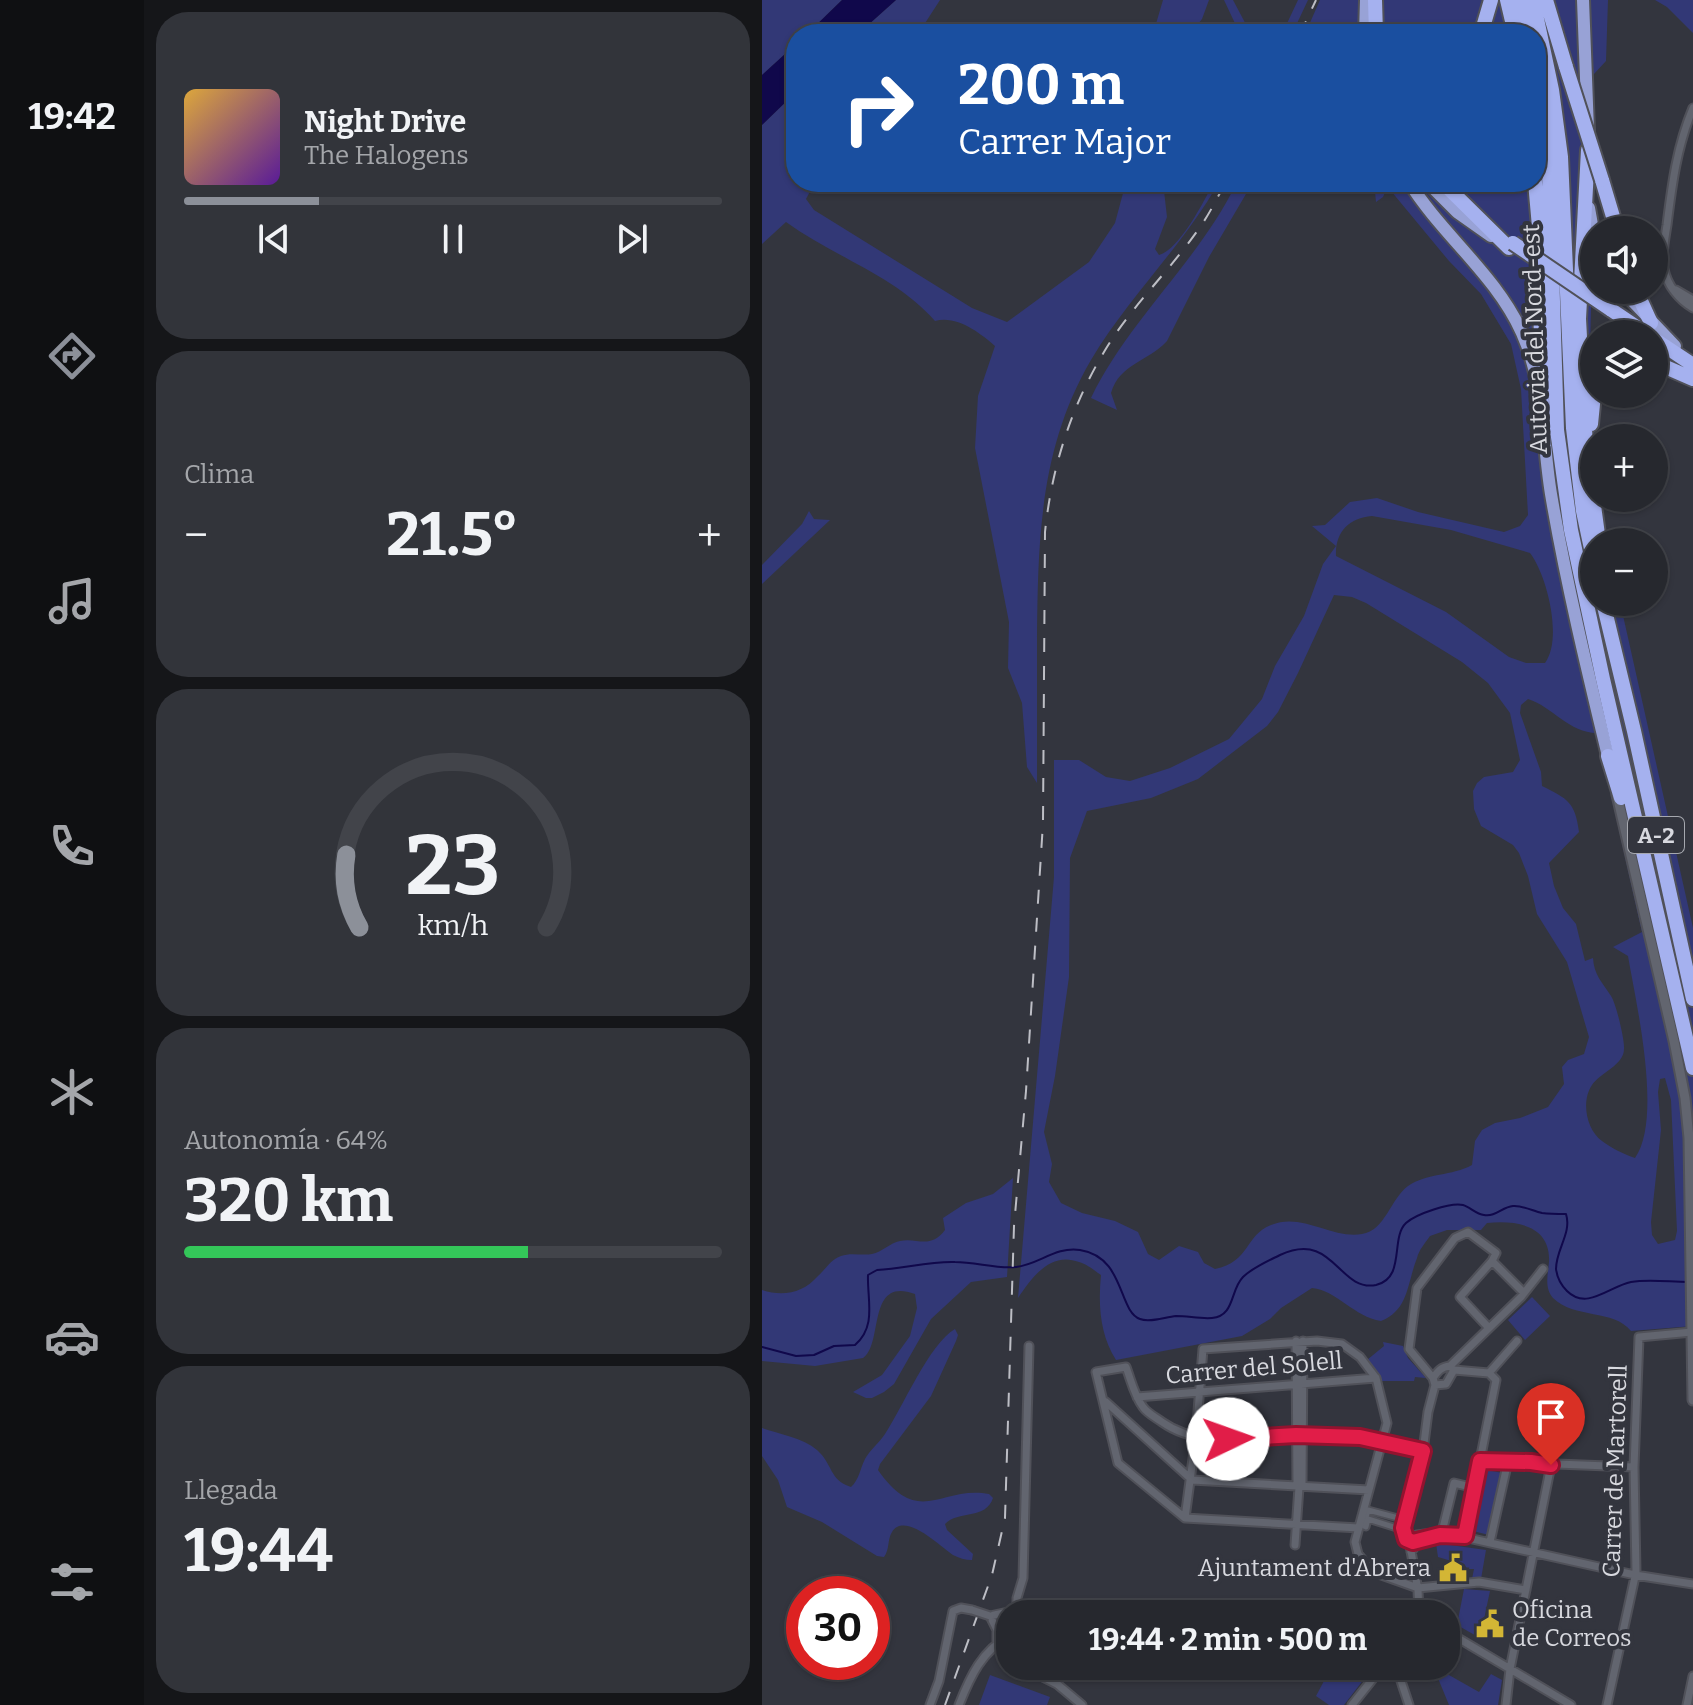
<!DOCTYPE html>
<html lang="es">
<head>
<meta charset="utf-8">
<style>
	:root { --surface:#26282e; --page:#32343a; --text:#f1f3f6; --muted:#a4a6aa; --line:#42444a; --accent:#8c9099 }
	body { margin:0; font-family:Bitter,serif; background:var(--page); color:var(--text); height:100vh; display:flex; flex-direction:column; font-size:30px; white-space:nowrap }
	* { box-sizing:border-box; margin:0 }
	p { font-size:26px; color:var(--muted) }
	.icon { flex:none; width:44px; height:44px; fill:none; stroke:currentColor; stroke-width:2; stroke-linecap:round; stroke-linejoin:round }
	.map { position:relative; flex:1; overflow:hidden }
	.side { display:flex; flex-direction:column; gap:12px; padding:12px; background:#151619; width:618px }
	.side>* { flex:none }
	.top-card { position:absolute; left:24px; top:24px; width:760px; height:168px; border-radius:32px; box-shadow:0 2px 6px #0004,0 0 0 2px var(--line); background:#1a4fa0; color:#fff; overflow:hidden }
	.buttons { position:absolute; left:818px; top:216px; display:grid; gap:16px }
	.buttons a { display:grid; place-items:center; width:88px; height:88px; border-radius:50%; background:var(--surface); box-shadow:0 2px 6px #0004,0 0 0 2px var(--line); font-size:40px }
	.speed { position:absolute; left:24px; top:1576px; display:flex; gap:16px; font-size:40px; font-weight:700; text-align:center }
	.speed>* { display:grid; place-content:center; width:104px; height:104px; border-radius:50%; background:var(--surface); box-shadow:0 2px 6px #0004,0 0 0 2px var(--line); line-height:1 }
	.speed .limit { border:12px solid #d22; background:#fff; color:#111 }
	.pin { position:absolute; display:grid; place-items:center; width:68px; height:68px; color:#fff; margin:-82px -34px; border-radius:50% 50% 50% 0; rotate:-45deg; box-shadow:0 0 8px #0007 }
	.pin .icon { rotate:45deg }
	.me { position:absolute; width:88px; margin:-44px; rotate:87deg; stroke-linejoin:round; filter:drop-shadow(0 0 6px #0008) }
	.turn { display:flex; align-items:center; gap:28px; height:168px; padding:0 40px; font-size:36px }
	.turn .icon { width:104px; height:104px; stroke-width:2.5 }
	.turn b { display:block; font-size:56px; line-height:68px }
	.big { font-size:60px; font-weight:700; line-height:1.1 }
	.side .widget { flex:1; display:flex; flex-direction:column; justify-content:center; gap:12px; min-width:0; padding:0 28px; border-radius:32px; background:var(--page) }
	.side .dial { align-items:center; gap:0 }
	.dial svg { height:208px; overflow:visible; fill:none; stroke:var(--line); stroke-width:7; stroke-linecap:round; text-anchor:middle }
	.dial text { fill:var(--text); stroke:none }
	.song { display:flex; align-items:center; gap:24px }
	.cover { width:96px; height:96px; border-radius:12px; background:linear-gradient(135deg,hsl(40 70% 55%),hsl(270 70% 35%)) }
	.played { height:8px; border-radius:4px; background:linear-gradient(90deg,var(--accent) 25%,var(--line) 25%) }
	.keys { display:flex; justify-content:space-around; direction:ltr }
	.heat { display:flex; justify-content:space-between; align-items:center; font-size:44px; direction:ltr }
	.charge { height:12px; border-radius:6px; background:linear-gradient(90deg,#34c759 64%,var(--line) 0) }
	.trip { position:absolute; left:234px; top:1600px; width:464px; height:80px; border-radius:32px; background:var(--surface); box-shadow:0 2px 6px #0004,0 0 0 2px var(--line); font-weight:700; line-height:80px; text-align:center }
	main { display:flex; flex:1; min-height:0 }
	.menu { display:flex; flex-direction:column; width:144px; justify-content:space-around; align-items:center; background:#0f1012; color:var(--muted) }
	.menu .icon { width:56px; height:56px }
	.menu .on { color:var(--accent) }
	.menu b { font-size:36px; color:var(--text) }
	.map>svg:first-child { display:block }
	.green { fill:#323876; fill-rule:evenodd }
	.water { fill:#10084b }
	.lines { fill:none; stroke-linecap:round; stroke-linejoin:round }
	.stream { stroke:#10084b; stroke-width:2 }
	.pedestrian-casing { stroke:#505159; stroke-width:9 }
	.minor-casing { stroke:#505159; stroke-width:11 }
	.tertiary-casing { stroke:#505159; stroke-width:13 }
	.trunk-casing { stroke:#505159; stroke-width:16 }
	.motorway-casing { stroke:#505159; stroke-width:18 }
	.pedestrian { stroke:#62656f; stroke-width:5 }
	.minor { stroke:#62656f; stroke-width:7 }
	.tertiary { stroke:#62656f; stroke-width:9 }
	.trunk { stroke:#98a2d6; stroke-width:12 }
	.motorway { stroke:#a5b1ef; stroke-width:14 }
	.rail { stroke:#bdbec5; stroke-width:2; stroke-dasharray:14 14; stroke-linecap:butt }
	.minor-bridge-casing { stroke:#505159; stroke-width:11; stroke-linecap:butt }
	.motorway-bridge-casing { stroke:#505159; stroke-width:18; stroke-linecap:butt }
	.minor-bridge { stroke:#62656f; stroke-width:7 }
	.motorway-bridge { stroke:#a5b1ef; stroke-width:14 }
	.route-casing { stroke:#92132f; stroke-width:20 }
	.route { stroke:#e11d48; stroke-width:14 }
	.labels { text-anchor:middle; stroke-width:8; stroke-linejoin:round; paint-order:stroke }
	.shield { fill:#33353e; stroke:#a6a8af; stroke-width:2 }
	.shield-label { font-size:22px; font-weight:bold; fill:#d8d9df }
	.street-label { font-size:24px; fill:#d8d9df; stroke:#33353e }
	.poi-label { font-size:24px; fill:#d8d9df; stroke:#33353e; text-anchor:end }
</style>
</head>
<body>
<main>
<nav class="menu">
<b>19:42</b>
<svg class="icon on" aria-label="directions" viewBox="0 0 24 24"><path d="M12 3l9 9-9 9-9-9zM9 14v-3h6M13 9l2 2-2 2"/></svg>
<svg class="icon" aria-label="music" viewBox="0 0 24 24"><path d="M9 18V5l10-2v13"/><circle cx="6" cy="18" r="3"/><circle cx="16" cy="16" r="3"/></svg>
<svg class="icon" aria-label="phone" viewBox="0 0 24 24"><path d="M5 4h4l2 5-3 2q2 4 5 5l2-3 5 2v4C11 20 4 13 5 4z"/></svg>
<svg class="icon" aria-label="climate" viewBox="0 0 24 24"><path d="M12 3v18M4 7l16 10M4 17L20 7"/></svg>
<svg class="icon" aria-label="car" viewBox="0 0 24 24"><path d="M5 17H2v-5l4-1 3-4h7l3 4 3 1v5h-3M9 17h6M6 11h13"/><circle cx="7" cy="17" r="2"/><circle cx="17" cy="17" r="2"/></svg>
<svg class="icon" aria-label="filters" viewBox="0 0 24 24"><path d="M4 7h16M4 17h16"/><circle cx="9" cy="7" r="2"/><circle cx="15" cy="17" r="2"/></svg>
</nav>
<section class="side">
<div class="widget">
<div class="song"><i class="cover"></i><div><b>Night Drive</b><p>The Halogens</p></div></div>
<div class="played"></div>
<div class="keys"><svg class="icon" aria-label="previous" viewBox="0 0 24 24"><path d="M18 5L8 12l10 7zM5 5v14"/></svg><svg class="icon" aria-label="pause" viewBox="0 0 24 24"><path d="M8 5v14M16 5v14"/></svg><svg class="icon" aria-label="next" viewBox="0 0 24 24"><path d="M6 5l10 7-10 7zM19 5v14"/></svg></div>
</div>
<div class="widget"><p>Clima</p>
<div class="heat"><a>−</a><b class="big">21.5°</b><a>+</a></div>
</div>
<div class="widget dial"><svg viewBox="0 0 100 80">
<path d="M14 69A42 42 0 1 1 86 69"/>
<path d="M14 69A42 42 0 0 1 9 41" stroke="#8c9099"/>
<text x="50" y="56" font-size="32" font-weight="700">23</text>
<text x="50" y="72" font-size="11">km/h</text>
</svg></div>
<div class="widget"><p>Autonomía · 64%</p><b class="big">320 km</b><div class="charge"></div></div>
<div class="widget"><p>Llegada</p><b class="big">19:44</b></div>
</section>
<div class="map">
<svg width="931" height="1705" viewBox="0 0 931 1705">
	<rect width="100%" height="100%" fill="#33353e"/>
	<path class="green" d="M0,0h80l-35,34h-11v10l-34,31z
		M134,0h44l-22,34h-60z
		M401,0h46l-7,19 -12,15h-37z
		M462,0h9l18,34h-11z
		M536,0h10l-16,34h-10z
		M558,0h288l-2,61 -24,26 12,98 -4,166 4,43 4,12 -4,32v60l12,44h-12v60h26l73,326v398l-62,5c-17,-22 -57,-12 -78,-33 -9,-10 -5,-24 -4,-36 2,-37 -33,-42 -62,-39l-6,7h-34l-17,6c-5,7 -11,14 -13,22 -10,25 -8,52 -36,63 -27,-4 -43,-30 -69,-33l-31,20 -11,11 -28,17 -126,24c-16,-25 -18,-55 -15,-85 -6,-4 -14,-11 -22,-13 -28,-11 -47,15 -61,36l36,-421v-117h25l27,17 24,4 40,-13 59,-29 33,-40 13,-33 29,-50 19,-52 13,-18 -24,-20 13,-1 25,-23 27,-4 41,14 86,20 16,-6 8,-11 -7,-126 -10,-45 -30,-50 -32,-33 -58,-70 -5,-1 -3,7 -7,5 -2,-20h162v-148h-231zM610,516l79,14 79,23c17,22 33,86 15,110h-19l-17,-6 -63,-45 -110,-56c-1,-24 13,-38 36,-40zM572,595l18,2 14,6 96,59 26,21 22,30 10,47 -7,12 -29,5 -7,6 -4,8 1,18 7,17 32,19 6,8 9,23 9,38 30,48 22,75 -5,17 -16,6 -6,7 2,17 -16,23 -28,11 -25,5 -13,7 -7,11 -3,24c-20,11 -45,8 -64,21 -17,12 -23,45 -46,48 -31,5 -60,-22 -91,-9 -26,10 -21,37 -56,44l-11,-6 -6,-11 -19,-6 -20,14 -11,-6 -10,-22 -23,-11 -33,-8 -21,-10 -12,-21 3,-18 -8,-32 11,-56 14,-99 1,-119 17,-47 64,-13 47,-19 69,-53 11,-14 20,-39zM766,699c25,8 41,34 69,34l45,199 -29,15 15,9c8,47 35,162 7,202 -11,-4 -24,-10 -33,-17 -16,-12 -21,-40 -10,-56 8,-12 32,-20 32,-36 1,-8 -8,-46 -13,-53 -9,-14 -17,-21 -18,-38l-8,3 -9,-37 -13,-16 -9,-22 -5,-23 30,-31c-4,-30 -11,-33 -37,-46l-1,-14 -21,-59 1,-8zM903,1078l6,22 6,131 -2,9 -17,4 -6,-9 -1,-13 10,-92 -3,-38 2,-13z
		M893,0h38v33l-26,-26z
		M34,92v90h19l-9,17 8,11 158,98 35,14 82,-60 26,-39 11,-41h37l4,35 -12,32 4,6c21,-6 45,-54 55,-73h5c-36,64 -90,114 -128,178 -51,87 -53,179 -54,277 0,49 0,97 0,146l-10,-16 -5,-64 -14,-35 1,-46 -34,-174 3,-52 17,-50c-15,-13 -38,-31 -60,-25 -39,-45 -101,-64 -149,-99l-24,22v-119z
		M475,182h16l-44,75 -42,84c-19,21 -47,22 -56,52l6,17 -26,-12c38,-79 108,-137 146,-216z
		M47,511l5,8 16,1 -68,64v-19l40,-41z
		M251,1178l-6,99 -36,5 -40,37 -37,65 -10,8 -12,6h-6l-13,-6 29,-17 28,-39 7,-28 -2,-14c-49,-18 -31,50 -52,64l-48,8 -53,-5v-71c21,7 41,3 56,-14 8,-7 13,-17 23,-20 10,-4 21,0 31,-2 10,-2 18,-11 28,-13 17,-4 30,9 45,-11l-2,-12 23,-15 27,-9z
		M770,1297l18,19 -25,24 -17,-20z
		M193,1329l3,6 -2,6 -25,55 -51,68 -2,6c41,59 63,15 111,24l4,4c-7,22 -35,12 -48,26l2,6 26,24 -1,6c-7,0 -13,-2 -19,-5 -11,-7 -48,-44 -61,-23 -5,8 -2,17 -8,25l-7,-1 -55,-34 -35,-15 -9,-27 -16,-24v-28c17,6 41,10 55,22 16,14 12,30 34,37 8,-7 9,-18 14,-28 5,-9 14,-16 20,-25 18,-27 44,-90 70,-105z
		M621,1342l20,4 5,12 18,20 -11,-1 -1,4h-32l-15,-21 17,-14z
		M724,1470l17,3 -14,62 -16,-4z
		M674,1543l50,7 -5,29h-9l2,-10h-7l-2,-4 -27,-8z
		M702,1589l26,2 -10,47 -23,-13z
		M591,1666h21l-30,39h-15l-13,-9 8,-15z
		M671,1666l46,26 12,-18 11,6 -4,25h-49z
		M228,1675l60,22 -3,8h-68z"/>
	<path class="water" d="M80,0h54l-38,34h-51z
		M34,44v48l-34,33v-50z"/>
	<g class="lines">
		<path class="stream" d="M0,1347l34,9 18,-1 20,-9 21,-1c22,-19 12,-45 13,-70l9,-5c26,-1 52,-9 78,-8 21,0 41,7 61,5 22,-2 40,-21 64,-17 45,7 38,61 60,69 10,4 25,-2 36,-3 12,0 24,3 36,2 23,-2 18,-28 31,-41 9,-9 25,-16 37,-22 54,-25 58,37 96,30 30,-7 14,-47 30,-62 10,-9 45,-21 57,-18 7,2 13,9 21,10 12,2 18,-8 29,-9 9,-1 20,5 29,7 8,1 16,1 24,1 6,19 -10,35 -10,55 1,8 5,16 11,22 20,20 43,-5 64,-9 18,-3 39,0 57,0"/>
		<defs>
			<path id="pedestrian" d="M606,1510l34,9 -2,10 -32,-10 -2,8 -2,-1z"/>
			<path id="minor" d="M931,108c-16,38 -21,76 -26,117 -2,13 -6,31 -3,44 3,16 15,31 29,39
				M914,290l17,10
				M730,1261l32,32
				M726,1327l-28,-30 32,-36
				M534,1341l1,144 2,2 3,-2 1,-144
				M688,1366l71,-69 22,-28
				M688,1366l4,4 -8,14 -11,1 -2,-7c5,-7 8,-11 17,-12z
				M692,1370l35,3
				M727,1373l28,-32
				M671,1378l-24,-29 8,-61 38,-50 13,-6 28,21 -4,8
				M375,1397l239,-19
				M344,1402l86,78 177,10
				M718,1461l154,6
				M423,1518l11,-82 7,-87 114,-8 25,3 18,13 16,21 11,45 -32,119 3,12 15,18 45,16 61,-6 47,8
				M597,1528l-174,-10 -67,-55 -22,-91 30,-5c5,13 8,28 17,40 4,6 12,10 19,15 41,29 92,12 139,13 44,0 79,6 122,16
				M680,1532l12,-49 21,5
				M703,1536l31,-156 -7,-7
				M647,1540l8,-5 24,-3 194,43 58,9
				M728,1542l18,-81
				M533,1545l4,-58
				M649,1552l9,-12 11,-3
				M255,1614v-16l6,-20 6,-232
				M657,1614l-1,-24 -9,-50 -6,-12 20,-77 5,-39 7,-27
				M684,1631l125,74
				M235,1644v-14l-7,-14 18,-4 6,2
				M634,1666l13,39
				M281,1677l14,7 25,21
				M168,1705l9,-24 14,-70 8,-3 11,2
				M197,1705c11,-28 23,-55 51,-69
				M590,1705l31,-39
				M744,1705l4,-36 41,-204
				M845,1705l29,-133 -2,-105 5,-130 53,-5
				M925,1705l6,-29"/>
			<path id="tertiary" d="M855,795l57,246 11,57 4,40 4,262"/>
			<path id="trunk" d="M821,0l5,130
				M603,34l1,-34
				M647,182c33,53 87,93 113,151 23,51 20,107 29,161 15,88 36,175 57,262
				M665,182l30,30 34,24
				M827,208l5,28
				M860,290l53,56"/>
			<path id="motorway" d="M613,0l1,34
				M745,0l8,34
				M758,0l8,34
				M771,0l19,90 9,67 12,271 10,83 11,52
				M784,0l20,67
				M719,34l10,-34
				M774,75l13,98 8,257 14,100 32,149 90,389
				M826,150l-9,169 7,128 13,95
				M774,153v5
				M840,180l15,50
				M680,182l67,66
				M773,182l4,45 3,180
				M874,290l15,33
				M848,309l37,25
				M892,339l39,26
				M892,362l39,17
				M829,424l3,-30
				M841,602l31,129 59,268
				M846,756l13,42"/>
		</defs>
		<use href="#pedestrian" class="pedestrian-casing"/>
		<use href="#minor" class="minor-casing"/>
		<use href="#tertiary" class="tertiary-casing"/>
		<use href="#trunk" class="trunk-casing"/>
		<use href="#motorway" class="motorway-casing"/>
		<use href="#pedestrian" class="pedestrian"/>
		<use href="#minor" class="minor"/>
		<use href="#tertiary" class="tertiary"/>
		<use href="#trunk" class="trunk"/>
		<use href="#motorway" class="motorway"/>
		<path class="rail" d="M538,34l16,-34
			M183,1705l47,-130 13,-57 9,-292 12,-135 17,-268 2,-291c7,-67 27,-128 62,-185 26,-42 63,-77 91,-117 11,-15 19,-32 28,-48"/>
		<defs>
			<path id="minor-bridge" d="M210,1610l18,6"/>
			<path id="motorway-bridge" d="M804,67l36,113
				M751,243l97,66"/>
		</defs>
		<use href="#minor-bridge" class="minor-bridge-casing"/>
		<use href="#motorway-bridge" class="motorway-bridge-casing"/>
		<use href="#minor-bridge" class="minor-bridge"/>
		<use href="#motorway-bridge" class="motorway-bridge"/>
	</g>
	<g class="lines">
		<defs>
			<path id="route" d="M466,1439l68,-4 64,2 63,14 -20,77 3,11 7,3 27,-7 25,1 15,-75 51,1 20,3"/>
		</defs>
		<use href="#route" class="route-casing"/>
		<use href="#route" class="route"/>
	</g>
	<defs>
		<symbol id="civic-bare" viewBox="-9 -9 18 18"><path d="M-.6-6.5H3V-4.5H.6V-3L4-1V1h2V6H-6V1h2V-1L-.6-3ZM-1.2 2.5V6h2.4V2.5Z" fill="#d3b635" stroke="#33353e" stroke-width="2.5" paint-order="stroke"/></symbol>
	</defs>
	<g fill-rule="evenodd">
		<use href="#civic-bare" x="671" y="1548" width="40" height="40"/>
		<use href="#civic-bare" x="708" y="1604" width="40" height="40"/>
	</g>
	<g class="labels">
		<rect class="shield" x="866" y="817" width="56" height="36" rx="6"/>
		<g class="shield-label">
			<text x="894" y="843">A-2</text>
		</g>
		<g class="street-label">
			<text transform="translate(773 339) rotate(-92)" y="8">Autovia del Nord-est</text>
			<text transform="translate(492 1368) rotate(-5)" y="8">Carrer del Solell</text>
			<text transform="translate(853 1471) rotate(-88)" y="8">Carrer de Martorell</text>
		</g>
		<g class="poi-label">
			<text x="669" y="1576">Ajuntament d'Abrera</text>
			<text x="750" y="1618" text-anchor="start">Oficina<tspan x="750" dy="28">de Correos</tspan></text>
		</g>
	</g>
</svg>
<div class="buttons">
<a><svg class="icon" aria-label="sound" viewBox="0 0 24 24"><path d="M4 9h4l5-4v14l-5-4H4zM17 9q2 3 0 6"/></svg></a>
<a><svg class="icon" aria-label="layers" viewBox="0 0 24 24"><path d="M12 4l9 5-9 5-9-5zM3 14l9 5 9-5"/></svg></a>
<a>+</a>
<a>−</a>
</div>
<div class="speed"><div class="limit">30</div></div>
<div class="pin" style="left:789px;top:1465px;background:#d93025"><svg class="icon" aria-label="arrive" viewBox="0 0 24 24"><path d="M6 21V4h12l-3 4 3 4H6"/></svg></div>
<svg class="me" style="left:466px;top:1439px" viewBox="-20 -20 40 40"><circle r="19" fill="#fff"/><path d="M0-13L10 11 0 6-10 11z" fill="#e11d48"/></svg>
<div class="trip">19:44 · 2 min · 500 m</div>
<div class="top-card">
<div class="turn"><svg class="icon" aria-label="right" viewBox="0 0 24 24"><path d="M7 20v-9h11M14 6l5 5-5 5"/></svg><div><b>200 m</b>Carrer Major</div></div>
</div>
</div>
</main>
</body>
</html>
